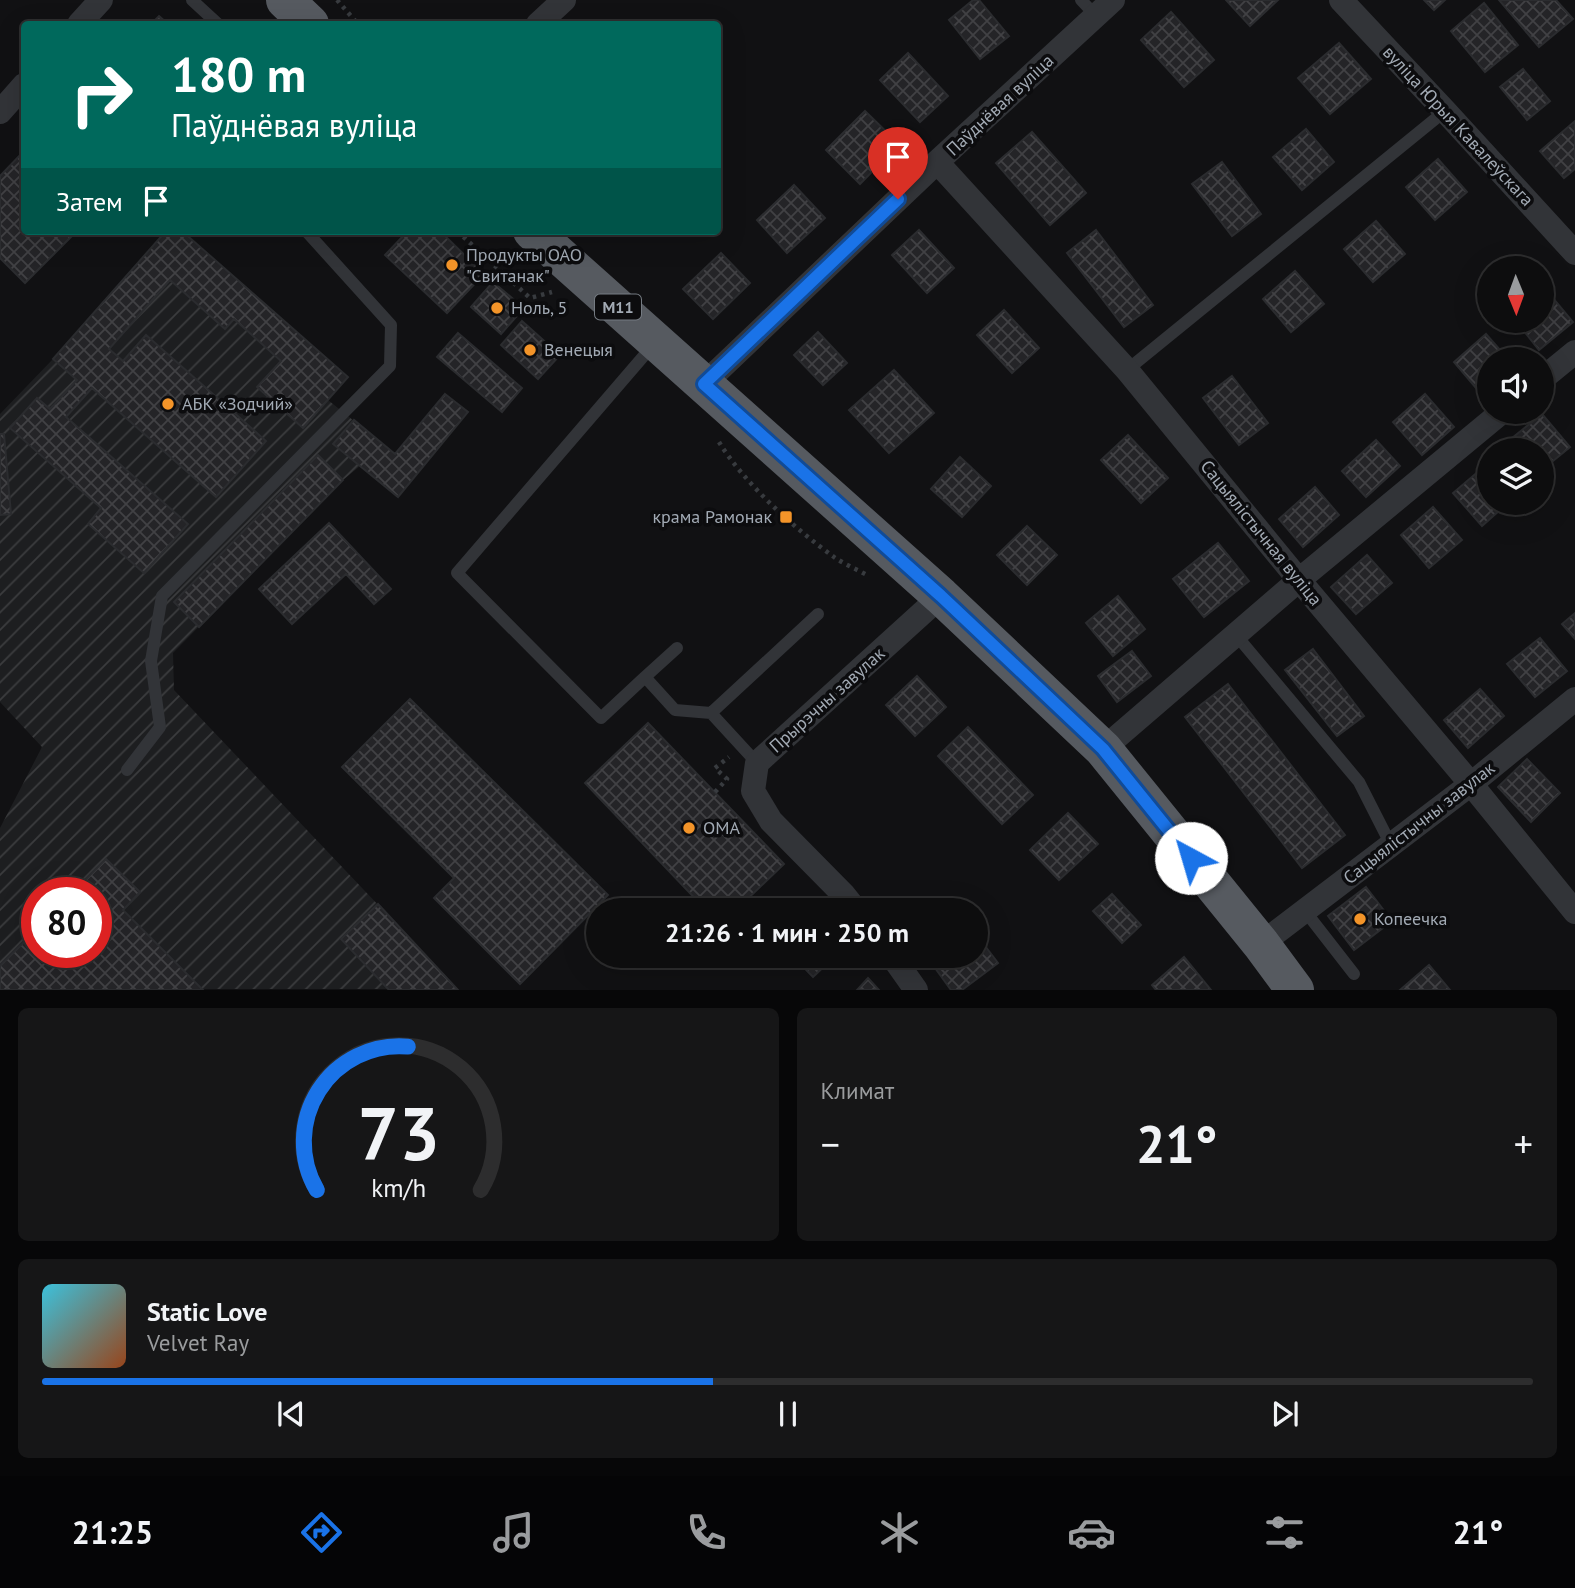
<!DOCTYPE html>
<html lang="ru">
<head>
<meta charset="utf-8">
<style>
	:root { --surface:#0d0d0e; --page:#161617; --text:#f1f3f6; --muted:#9a9c9e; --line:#2d2d2e; --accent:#1a73e8 }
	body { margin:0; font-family:"PT Sans",sans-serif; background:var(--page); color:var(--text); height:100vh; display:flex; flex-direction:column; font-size:26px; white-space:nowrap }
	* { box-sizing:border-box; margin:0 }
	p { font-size:23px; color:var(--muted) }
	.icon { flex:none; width:38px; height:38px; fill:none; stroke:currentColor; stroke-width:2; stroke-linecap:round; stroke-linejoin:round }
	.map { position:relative; height:990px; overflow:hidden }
	.sheet { display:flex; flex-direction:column; gap:18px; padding:18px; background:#070708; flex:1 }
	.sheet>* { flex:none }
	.top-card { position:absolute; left:21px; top:21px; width:700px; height:214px; border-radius:7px; box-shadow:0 7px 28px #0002,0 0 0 2px var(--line); background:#00695c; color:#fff; overflow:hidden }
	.needle { width:46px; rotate:179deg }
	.controls { position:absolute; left:1477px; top:256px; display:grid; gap:14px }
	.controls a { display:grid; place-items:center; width:77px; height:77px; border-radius:50%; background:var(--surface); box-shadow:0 7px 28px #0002,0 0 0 2px var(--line); font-size:35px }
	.speed { position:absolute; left:21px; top:877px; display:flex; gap:14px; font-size:35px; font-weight:700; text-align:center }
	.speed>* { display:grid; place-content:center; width:91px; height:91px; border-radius:50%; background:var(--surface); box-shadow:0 7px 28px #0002,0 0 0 2px var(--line); line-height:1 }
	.speed .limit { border:10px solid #d22; background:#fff; color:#111 }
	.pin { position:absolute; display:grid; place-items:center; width:60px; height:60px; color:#fff; margin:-72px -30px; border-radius:50% 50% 50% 0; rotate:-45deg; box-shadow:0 0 7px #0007 }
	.pin .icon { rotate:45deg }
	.me { position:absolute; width:77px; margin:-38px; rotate:321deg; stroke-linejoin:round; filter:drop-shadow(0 0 5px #0008) }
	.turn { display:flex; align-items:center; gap:24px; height:147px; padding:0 35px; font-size:32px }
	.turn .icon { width:91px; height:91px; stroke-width:2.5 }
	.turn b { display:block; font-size:49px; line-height:60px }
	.then { display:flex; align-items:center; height:66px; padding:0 35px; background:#0003; gap:14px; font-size:26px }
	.big { font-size:52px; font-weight:800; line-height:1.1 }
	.sheet .widget { flex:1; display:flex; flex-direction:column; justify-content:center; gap:10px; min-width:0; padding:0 24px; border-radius:10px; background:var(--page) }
	.sheet .dial { align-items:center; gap:0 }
	.dial svg { height:182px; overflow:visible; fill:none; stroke:var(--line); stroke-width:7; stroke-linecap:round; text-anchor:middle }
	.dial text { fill:var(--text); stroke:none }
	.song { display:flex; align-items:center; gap:21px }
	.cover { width:84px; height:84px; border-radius:10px; background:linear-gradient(135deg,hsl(190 70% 55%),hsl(20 70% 35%)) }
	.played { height:7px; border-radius:4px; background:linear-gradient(90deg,var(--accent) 45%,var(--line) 45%) }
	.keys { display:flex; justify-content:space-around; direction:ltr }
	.heat { display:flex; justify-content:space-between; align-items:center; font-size:38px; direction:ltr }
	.sheet .tiles { flex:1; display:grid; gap:18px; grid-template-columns:1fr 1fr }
	.widget:last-child { grid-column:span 2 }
	.trip { position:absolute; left:586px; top:898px; width:402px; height:70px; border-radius:35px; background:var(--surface); box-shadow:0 7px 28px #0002,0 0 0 2px var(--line); font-weight:800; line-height:70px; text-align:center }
	.tabs { display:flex; height:112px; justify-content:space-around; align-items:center; background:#050506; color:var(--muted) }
	.tabs .icon { width:49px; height:49px }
	.tabs .active { color:var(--accent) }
	.tabs b { font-size:32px; color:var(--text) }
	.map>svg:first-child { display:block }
	.industrial { fill:url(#industrial-furrows); fill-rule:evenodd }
	.building { fill:url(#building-cross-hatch); stroke:#2b2c2f; stroke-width:2 }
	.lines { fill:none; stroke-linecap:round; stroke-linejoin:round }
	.path { stroke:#383b3f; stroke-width:4.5; stroke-dasharray:3.5 5; stroke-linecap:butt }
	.service { stroke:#323438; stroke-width:12 }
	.minor { stroke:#323438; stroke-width:24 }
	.trunk { stroke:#565a60; stroke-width:38 }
	.route-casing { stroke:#114b97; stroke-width:18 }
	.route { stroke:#1a73e8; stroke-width:12 }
	.poi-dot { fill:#f39429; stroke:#0c0c0e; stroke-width:2.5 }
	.labels { text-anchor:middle; stroke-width:7; stroke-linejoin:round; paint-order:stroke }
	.shield { fill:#0c0c0e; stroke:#757b82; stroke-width:2 }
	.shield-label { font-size:16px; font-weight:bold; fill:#a2aab4 }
	.street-label { font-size:18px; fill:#a2aab4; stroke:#0c0c0e }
	.poi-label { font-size:18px; fill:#a2aab4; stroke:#0c0c0e; text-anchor:start }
</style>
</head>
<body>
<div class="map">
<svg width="1575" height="990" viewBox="0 0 1575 990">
	<defs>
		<pattern id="industrial-furrows" width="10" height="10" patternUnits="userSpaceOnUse" patternTransform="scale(1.75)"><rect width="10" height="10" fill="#1d1e20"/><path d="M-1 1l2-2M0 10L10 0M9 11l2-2" fill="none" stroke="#3b3c3e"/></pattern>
		<pattern id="building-cross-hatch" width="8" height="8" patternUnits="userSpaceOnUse" patternTransform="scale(1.75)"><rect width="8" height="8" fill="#242427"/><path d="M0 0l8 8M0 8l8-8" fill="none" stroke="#414144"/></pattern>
	</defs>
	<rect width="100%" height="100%" fill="#111113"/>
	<path class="industrial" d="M166,231h16l166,146 -20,23 67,54 50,-60 23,18 -70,85 -38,-31 -17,14 -170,173 1,37 284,299h-458v-161l42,-81 -42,-45v-288l53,-55zM37,892h59v60h-59z"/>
	<path class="building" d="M973,0h6l30,36 -29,23 -31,-39z
		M1226,0h52l-28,26z
		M1424,0h21l-11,10z
		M1499,0h57l17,19 -34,28z
		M1484,3l34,42 -33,27 -34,-41z
		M1171,12l43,48 -30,27 -43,-47z
		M159,16l9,8h-17z
		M1339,43l32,36 -41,35 -32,-36z
		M908,53l40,43 -28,26 -40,-42z
		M1523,69l27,32 -23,19 -27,-33z
		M865,111l34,33 -39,40 -34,-34z
		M1575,121v48l-11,9 -24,-27z
		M1306,129l28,33 -32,28 -29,-33z
		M1032,132l54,61 -36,32 -54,-62z
		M24,151v80h53l-52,52 -25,-25v-82z
		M1438,159l29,33 -32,28 -29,-33z
		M1222,162l39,52 -29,22 -40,-52z
		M794,185l31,33 -38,35 -30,-33z
		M1376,221l29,33 -32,28 -29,-33z
		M919,230l35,38 -27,25 -35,-38z
		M1096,230l57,75 -29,22 -57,-74z
		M166,231h16l166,146 -45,51 -46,-41 24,-26 -47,-42 -9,10 -55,-49 -61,69 14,12 23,-26 120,106 -50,56 -124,-109 -26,29 122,107 -44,49 -56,-49 13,-16 -91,-80 27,-30 13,11 27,-29 -24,-21z
		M402,231h38l44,43 -37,39 -62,-58 20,-21z
		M721,253l29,30 -37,36 -30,-30z
		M1295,271l29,33 -33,28 -28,-33z
		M493,282l31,26 -23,26 -30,-27z
		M1542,285l31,37 -34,28 -24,-30h27z
		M1004,310l35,38 -27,25 -35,-38z
		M522,321l38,34 -22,24 -37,-34z
		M818,332l29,31 -24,22 -29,-30z
		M458,333l64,55 -20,24 -65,-55z
		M1486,334l22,25h-19v30l-7,6 -28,-33z
		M894,370l40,43 -45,40 -40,-43z
		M1232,376l36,47 -29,22 -36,-47z
		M445,394l23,18 -70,85 -65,-53 21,-24 41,34z
		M1425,394l29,33 -32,28 -29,-33z
		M1542,414l28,33 -28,23v-20h-36l-4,-4z
		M0,434h4l7,80 -11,1z
		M1128,435l40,43 -27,25 -40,-43z
		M1376,440l24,26 -34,31 -24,-26z
		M318,455l25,25 -144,147 -25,-25z
		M960,457l31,29 -29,31 -31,-28z
		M1486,465l3,4v33h20l-27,24 -29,-33z
		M1315,487l24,28 -36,32 -24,-28z
		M1433,507l29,33 -33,28 -28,-33z
		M329,523l62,66 -17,15 -28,-30 -54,50 -33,-35z
		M1027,526l30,29 -30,30 -30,-30z
		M1218,543l31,38 -45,36 -31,-38z
		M1367,555l25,28 -36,31 -25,-27z
		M1118,596l27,33 -32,27 -27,-33z
		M1575,613v26l-13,-15z
		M1540,638l27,33 -32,26 -28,-33z
		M1313,649l51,67 -27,20 -52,-66z
		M1132,651l19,25 -34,26 -19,-26z
		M917,676l29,31 -31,29 -29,-31z
		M1228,684l117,151 -43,33 -117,-151z
		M1480,689l24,27 -36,32 -24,-28z
		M410,699l198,196 -88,89 -86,-86 20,-20 -112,-111z
		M648,723l136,141 -48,46h-30l-121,-127z
		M968,727l65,68 -31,29 -64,-68z
		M1527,759l33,34 -29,29 -33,-35z
		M1068,813l30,31 -39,36 -29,-30z
		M106,859l34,33 -17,18 80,80h-203v-24l37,-37v23h59v-60h-23z
		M1366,887l26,34 -38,29 -26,-34z
		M1112,894l29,31 -19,18 -29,-32z
		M378,904l80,86h-69l-48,-51z
		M976,934l22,29 -36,27h-11l-21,-29 7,-5h39z
		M793,956h42l-22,21z
		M1184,957l27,33h-55l-4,-5z
		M1429,965l21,25h-50z
		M868,978l11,12h-22z"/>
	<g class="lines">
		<path class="path" d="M337,0l21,24
			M457,231l73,67 22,-6
			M466,256l9,-8
			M719,442c25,41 76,87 115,115 10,7 22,12 33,18
			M715,792l12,-13 -12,-11 14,-11"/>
		<path class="service" d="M192,0l26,24
			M1081,0l15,16
			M654,344l-197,229 144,145 44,-41 30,33 36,3
			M1127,370l318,-259
			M1236,635l123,147 32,63
			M645,677l32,-29
			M757,763l-46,-50 107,-99
			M127,770l33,-43 -9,-66 11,-65 228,-230 1,-41 -85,-94
			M1305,911l49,63"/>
		<path class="minor" d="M1341,0l104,111 130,142
			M79,24l22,-24
			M538,24l26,-24
			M0,112l24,-27
			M937,162l190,208 172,210 172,204 104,128
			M1542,379l33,-27
			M704,384l233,-222 176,-162
			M1103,749l196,-169 204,-169
			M856,910l-12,-15 -73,-74 -18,-30 4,-28 184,-167
			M1261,944l210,-160 104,-85
			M892,956l24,34"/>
		<path class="trunk" d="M285,0l25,24
			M532,231l409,365 162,153 158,195 34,46"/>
	</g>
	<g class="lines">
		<defs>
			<path id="route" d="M898,199l-194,185 237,212 162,153 88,109"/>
		</defs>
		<use href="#route" class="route-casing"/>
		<use href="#route" class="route"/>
	</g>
	<g class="poi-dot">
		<circle cx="452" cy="265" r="7"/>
		<circle cx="497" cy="308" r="7"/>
		<circle cx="530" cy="350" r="7"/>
		<circle cx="168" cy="404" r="7"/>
		<rect x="779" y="510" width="14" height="14" rx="3.5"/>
		<circle cx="689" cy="828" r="7"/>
		<circle cx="1360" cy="919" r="7"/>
	</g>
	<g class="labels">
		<rect class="shield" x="595" y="294.5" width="46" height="25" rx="5"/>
		<g class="shield-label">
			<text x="618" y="313">М11</text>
		</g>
		<g class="street-label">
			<text transform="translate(1000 105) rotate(-43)" y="6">Паўднёвая вуліца</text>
			<text transform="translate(1458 126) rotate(47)" y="6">вуліца Юрыя Кавалеўскага</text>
			<text transform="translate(1261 533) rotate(51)" y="6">Сацыялістычная вуліца</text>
			<text transform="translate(827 700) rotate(-42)" y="6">Прырэчны завулак</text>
			<text transform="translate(1419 823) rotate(-38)" y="6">Сацыялістычны завулак</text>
		</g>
		<g class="poi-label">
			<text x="466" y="261">Продукты ОАО<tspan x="466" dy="21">"Свитанак"</tspan></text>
			<text x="511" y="314">Ноль, 5</text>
			<text x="544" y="356">Венецыя</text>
			<text x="182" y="410">АБК «Зодчий»</text>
			<text x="772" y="523" text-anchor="end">крама Рамонак</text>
			<text x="703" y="834">ОМА</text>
			<text x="1374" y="925">Копеечка</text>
		</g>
	</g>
</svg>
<div class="controls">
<a><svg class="needle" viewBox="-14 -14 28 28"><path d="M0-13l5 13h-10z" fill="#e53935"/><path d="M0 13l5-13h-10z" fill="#9a9c9e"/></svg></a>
<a><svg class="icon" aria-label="sound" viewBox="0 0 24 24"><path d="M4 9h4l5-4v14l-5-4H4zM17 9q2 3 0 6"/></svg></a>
<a><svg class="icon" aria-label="layers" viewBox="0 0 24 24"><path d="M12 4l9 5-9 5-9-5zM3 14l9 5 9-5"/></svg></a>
</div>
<div class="speed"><div class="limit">80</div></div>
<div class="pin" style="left:898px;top:199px;background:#d93025"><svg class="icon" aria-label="arrive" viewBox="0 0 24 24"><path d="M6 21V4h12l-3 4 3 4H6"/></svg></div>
<svg class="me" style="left:1191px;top:858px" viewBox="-20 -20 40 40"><circle r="19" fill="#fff"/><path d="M0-13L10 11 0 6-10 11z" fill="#1a73e8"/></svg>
<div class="trip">21:26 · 1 мин · 250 m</div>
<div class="top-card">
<div class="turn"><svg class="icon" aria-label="right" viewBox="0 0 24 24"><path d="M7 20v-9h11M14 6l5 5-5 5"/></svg><div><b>180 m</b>Паўднёвая вуліца</div></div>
<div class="then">Затем<svg class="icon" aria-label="arrive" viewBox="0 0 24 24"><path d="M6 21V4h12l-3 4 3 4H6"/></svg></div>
</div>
</div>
<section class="sheet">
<div class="tiles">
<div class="widget dial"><svg viewBox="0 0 100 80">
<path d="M14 69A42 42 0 1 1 86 69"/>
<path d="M14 69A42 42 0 0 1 54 6" stroke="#1a73e8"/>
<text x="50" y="56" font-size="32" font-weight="700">73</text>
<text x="50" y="72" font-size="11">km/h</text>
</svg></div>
<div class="widget"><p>Климат</p>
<div class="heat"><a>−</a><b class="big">21°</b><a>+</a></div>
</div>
<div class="widget">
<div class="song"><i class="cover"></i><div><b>Static Love</b><p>Velvet Ray</p></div></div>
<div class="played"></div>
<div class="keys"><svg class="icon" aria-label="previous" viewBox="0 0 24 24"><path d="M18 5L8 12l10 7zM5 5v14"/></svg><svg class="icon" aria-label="pause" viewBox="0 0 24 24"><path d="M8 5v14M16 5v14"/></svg><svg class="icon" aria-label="next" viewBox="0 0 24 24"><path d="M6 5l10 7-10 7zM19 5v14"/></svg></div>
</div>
</div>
</section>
<nav class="tabs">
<b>21:25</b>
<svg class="icon active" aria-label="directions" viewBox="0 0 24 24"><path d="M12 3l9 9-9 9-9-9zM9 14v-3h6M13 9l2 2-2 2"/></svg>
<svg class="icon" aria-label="music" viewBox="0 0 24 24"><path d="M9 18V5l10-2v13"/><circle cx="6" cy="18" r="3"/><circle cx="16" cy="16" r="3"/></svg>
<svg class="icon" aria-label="phone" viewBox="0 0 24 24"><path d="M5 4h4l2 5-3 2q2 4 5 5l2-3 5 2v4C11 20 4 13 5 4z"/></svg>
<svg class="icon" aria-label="climate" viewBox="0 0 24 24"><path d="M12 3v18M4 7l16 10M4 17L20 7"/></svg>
<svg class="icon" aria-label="car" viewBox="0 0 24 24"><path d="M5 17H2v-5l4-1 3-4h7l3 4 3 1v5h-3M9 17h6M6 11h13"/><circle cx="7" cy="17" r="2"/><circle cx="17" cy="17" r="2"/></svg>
<svg class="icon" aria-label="filters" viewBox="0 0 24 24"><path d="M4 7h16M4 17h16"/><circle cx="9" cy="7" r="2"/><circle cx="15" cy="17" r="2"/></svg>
<b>21°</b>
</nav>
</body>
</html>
